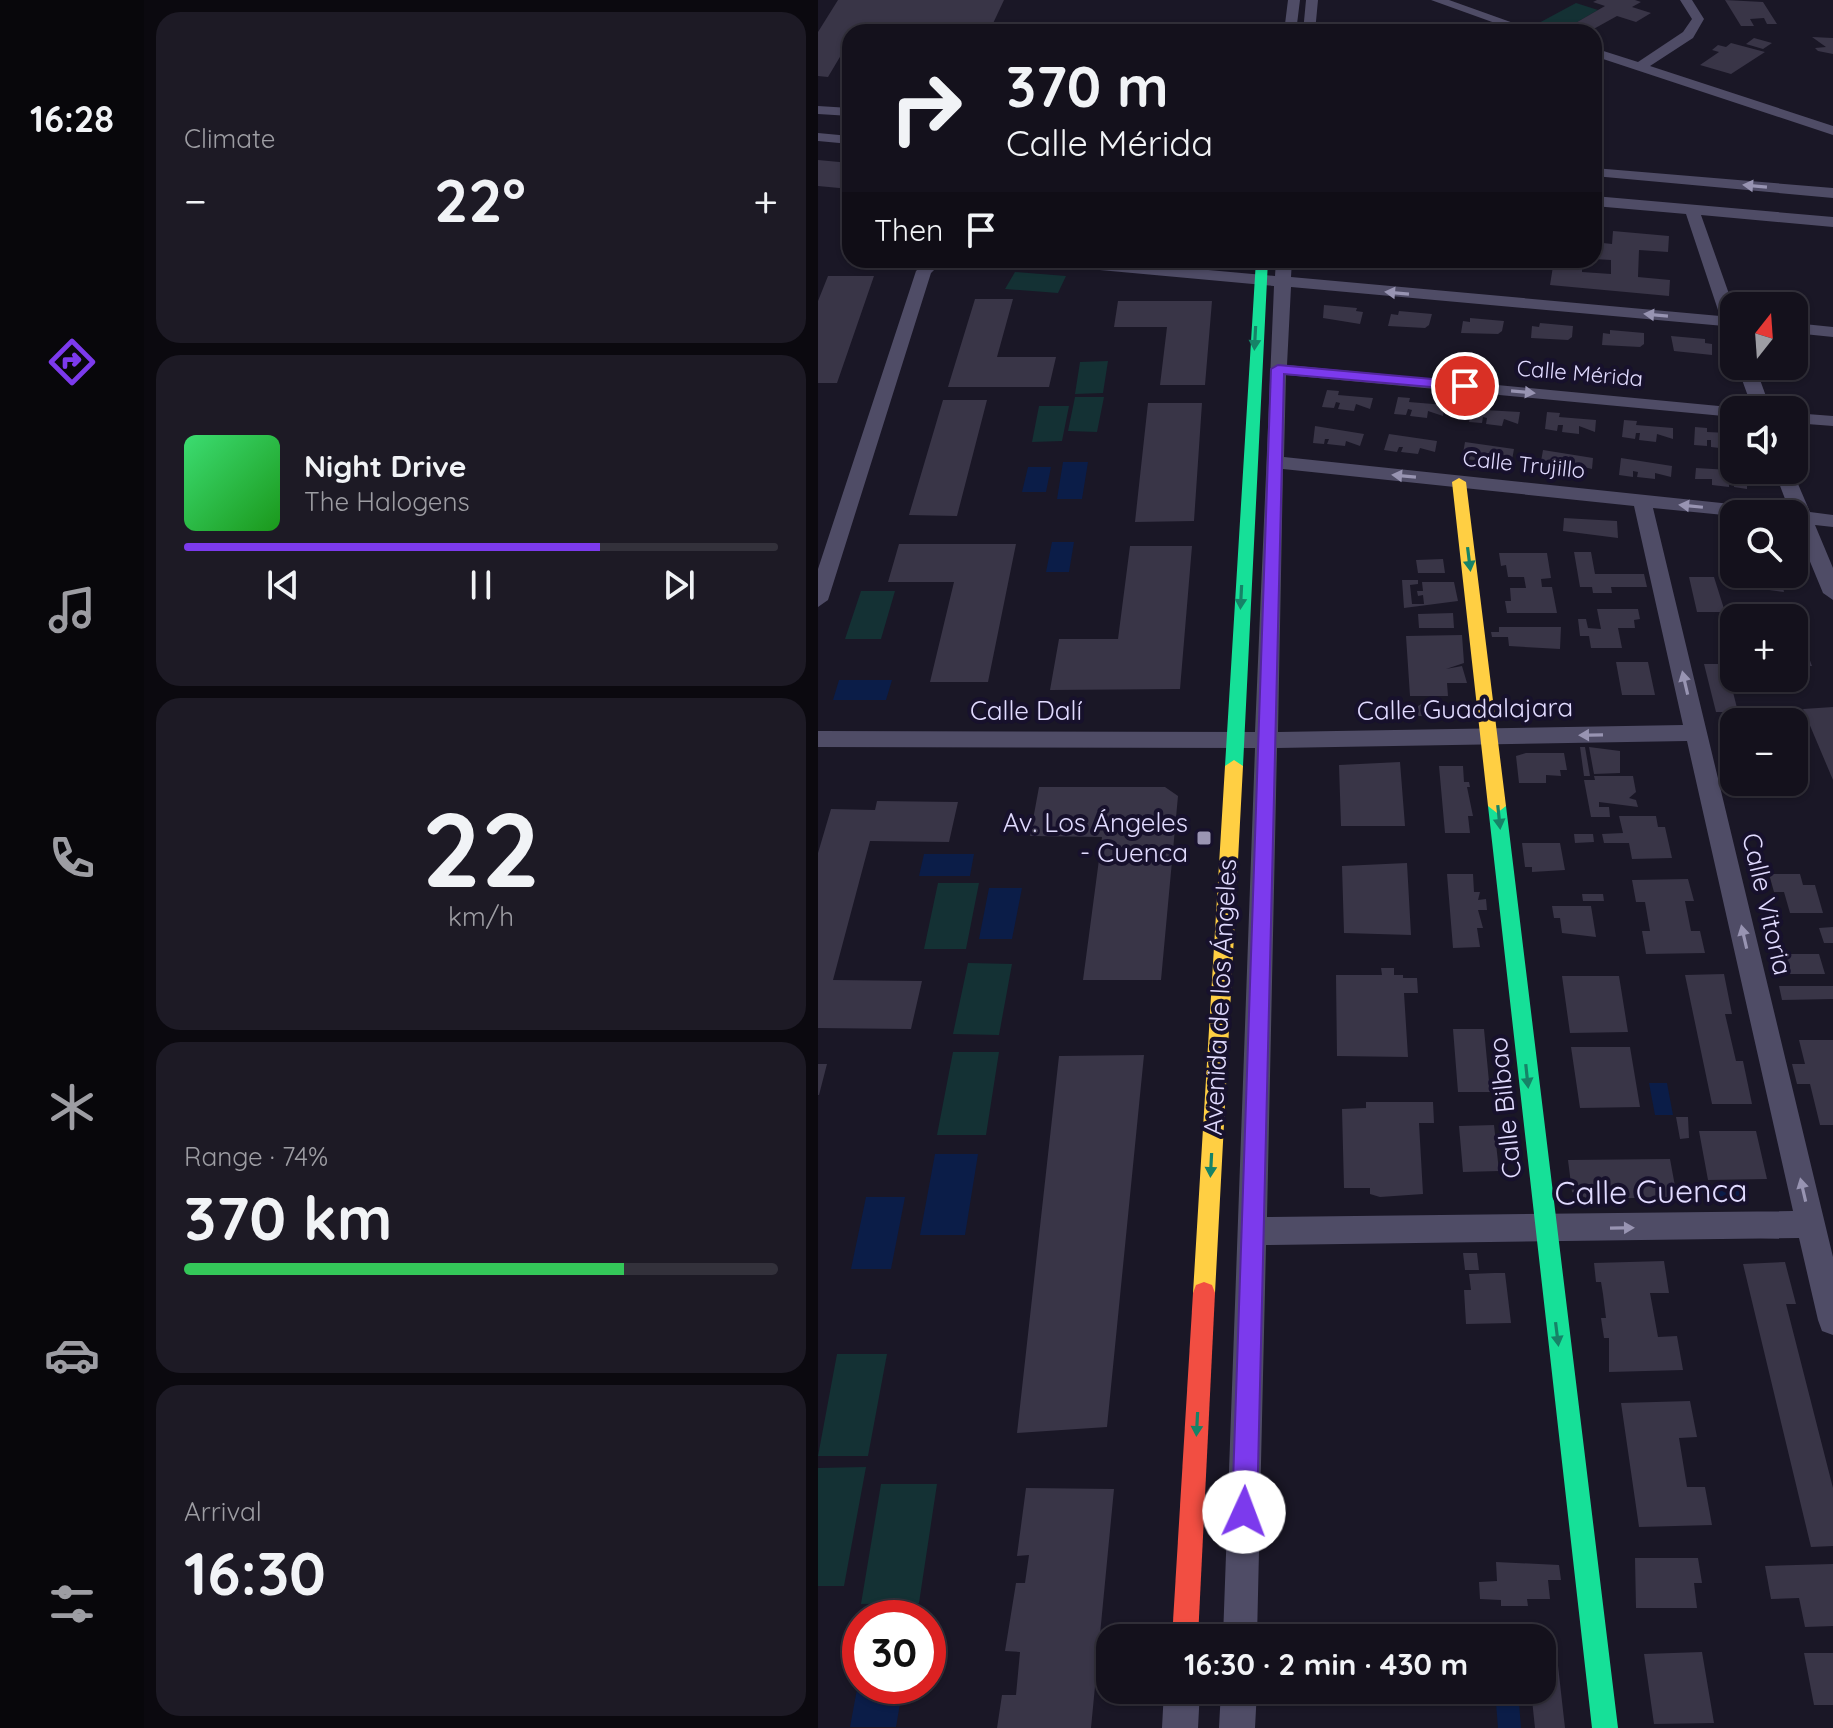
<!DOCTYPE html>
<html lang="en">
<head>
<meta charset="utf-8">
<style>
	:root { --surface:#14111c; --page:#1d1a25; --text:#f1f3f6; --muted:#9d9da3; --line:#33313b; --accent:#7c3aed }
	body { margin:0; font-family:Quicksand,sans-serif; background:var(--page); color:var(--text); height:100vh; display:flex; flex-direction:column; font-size:30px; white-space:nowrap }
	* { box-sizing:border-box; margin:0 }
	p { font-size:26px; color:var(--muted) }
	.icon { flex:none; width:44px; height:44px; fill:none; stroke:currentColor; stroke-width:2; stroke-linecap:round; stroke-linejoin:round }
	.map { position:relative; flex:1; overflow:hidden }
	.sheet { display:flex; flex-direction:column; gap:12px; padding:12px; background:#0b090f; width:674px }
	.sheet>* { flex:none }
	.guide { position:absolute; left:24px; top:24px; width:760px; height:244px; border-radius:24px; box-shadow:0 2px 6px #0004,0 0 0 2px var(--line); background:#14111c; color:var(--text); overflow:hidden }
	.needle { width:52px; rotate:17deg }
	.controls { position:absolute; left:902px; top:292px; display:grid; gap:16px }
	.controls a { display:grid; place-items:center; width:88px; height:88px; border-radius:16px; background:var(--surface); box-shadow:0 2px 6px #0004,0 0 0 2px var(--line); font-size:40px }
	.speed { position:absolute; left:24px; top:1600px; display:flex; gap:16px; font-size:40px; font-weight:700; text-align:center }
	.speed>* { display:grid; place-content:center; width:104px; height:104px; border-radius:50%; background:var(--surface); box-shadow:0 2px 6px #0004,0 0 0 2px var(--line); line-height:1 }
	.speed .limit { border:12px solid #d22; background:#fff; color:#111 }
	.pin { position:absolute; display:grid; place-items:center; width:68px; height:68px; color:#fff; margin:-34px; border:4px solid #fff; border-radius:50%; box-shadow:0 2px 8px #0007 }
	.me { position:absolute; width:88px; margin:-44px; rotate:2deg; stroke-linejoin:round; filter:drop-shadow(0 0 6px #0008) }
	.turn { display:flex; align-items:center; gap:28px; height:168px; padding:0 32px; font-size:36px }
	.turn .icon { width:104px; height:104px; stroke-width:2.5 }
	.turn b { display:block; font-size:56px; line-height:68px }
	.then { display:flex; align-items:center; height:76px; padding:0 32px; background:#0003; gap:16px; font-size:30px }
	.big { font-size:60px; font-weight:700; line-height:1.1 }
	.sheet .widget { flex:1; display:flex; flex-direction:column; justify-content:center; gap:12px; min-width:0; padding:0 28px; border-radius:24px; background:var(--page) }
	.sheet .dial { align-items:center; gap:0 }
	.dial b { font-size:104px; line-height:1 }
	.song { display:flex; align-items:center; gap:24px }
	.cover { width:96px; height:96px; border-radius:12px; background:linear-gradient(135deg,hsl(140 70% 55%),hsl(120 70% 35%)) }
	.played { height:8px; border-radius:4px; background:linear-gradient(90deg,var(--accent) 70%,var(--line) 70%) }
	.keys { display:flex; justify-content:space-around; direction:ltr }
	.heat { display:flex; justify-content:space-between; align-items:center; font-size:44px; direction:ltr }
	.charge { height:12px; border-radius:6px; background:linear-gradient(90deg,#34c759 74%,var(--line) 0) }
	.trip { position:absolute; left:278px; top:1624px; width:460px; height:80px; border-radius:24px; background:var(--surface); box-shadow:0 2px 6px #0004,0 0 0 2px var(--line); font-weight:700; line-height:80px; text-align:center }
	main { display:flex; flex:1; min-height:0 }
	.tab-bar { display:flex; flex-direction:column; width:144px; justify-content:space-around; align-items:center; background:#08070b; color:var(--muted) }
	.tab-bar .icon { width:56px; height:56px }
	.tab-bar .active { color:var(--accent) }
	.tab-bar b { font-size:36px; color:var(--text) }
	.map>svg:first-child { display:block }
	.green { fill:#143134 }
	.water { fill:#0b1d48 }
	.building { fill:#393547 }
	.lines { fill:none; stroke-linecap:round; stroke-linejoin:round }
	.street { fill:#4f4c66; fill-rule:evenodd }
	.fast { fill:#16e098; fill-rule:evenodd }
	.slow { fill:#ffcf43; fill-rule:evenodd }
	.jam { fill:#f24e42; fill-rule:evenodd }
	.oneway { fill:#9894b2 }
	.oneway2 { fill:#168367 }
	.route { fill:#7c3aed; stroke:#51269a; stroke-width:2 }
	.poi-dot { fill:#9b96b3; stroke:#17112c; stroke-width:3 }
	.labels { text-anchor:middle; stroke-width:8; stroke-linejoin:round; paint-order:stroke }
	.far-street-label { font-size:22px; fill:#e1dbff; stroke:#17112c }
	.street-label { font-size:26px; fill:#e1dbff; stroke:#17112c }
	.poi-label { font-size:26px; fill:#e1dbff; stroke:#17112c; text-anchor:end }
	.near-street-label { font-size:32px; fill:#e1dbff; stroke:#17112c }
</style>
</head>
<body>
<main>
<nav class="tab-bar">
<b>16:28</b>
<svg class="icon active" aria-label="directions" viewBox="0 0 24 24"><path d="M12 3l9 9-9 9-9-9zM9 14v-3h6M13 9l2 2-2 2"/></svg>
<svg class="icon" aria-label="music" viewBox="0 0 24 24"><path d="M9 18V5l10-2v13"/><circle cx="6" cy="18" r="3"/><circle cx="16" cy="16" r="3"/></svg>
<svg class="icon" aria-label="phone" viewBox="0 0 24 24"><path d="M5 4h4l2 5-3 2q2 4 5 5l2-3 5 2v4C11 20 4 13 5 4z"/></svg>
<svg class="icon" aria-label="climate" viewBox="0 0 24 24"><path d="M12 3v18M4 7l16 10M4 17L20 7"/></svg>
<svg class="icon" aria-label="car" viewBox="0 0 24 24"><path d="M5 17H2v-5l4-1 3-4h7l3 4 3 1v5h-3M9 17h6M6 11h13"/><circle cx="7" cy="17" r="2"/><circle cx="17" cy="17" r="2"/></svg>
<svg class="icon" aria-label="filters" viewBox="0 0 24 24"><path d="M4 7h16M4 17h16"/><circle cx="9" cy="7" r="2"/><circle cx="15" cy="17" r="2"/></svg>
</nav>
<section class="sheet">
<div class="widget"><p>Climate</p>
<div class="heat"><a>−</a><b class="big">22°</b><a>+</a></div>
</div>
<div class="widget">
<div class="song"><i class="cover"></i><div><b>Night Drive</b><p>The Halogens</p></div></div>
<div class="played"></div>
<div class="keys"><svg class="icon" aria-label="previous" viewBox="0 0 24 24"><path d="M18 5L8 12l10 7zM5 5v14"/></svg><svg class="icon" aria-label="pause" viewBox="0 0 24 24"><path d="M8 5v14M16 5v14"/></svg><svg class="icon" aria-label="next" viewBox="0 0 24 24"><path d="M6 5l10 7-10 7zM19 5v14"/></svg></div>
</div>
<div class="widget dial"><b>22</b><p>km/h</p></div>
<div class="widget"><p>Range · 74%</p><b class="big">370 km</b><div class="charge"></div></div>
<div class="widget"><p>Arrival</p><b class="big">16:30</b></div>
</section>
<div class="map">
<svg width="1015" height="1728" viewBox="0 0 1015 1728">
	<rect width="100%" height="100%" fill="#1a1726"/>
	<path class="green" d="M758,3l22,7 -38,22 -23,-8z
		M197,272l51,4 -8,17 -53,-4z
		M290,361l-5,32 -28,1 5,-32z
		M257,397h29l-7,35 -29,-1z
		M221,406h30l-7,35 -30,1z
		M43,591h34l-14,48h-36z
		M120,883h41l-13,66h-42z
		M150,963l44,1 -13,71 -46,-1z
		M135,1052h46l-13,83h-49z
		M19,1354h50l-19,102h-50z
		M48,1467l-22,119h-26v-118z
		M63,1484h56l-18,119 -58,1z"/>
	<path class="water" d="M245,462h25l-6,37h-25z
		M210,467h23l-5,25h-24z
		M234,542h22l-5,30h-23z
		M21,680h53l-6,20h-53z
		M106,854h50l-4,22h-51z
		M171,888h33l-10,51h-33z
		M831,1083h18l6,32h-18z
		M117,1154h43l-13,81h-45z
		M883,1186h38l4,16h-38z
		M48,1197h39l-14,72h-40z
		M42,1673v13h43l-7,41h-46z
		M677,1690h23l3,38h-23z"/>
	<path class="building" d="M20,0h166l-15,32h-139v8l-22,37 -10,-1v-44z
		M779,0h38l6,2 -9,5 19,6 -15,9 -19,-6 -27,15 -18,-6 33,-19 -12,-4z
		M907,0l38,2 14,22h-10l-3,-6 -14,1 4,7h-13z
		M994,37l21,1v16l-15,-3 -3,-3 11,-1z
		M936,38l18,5 -9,6 -17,-5z
		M913,43l34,9 -34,22 -31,-9 19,-13 -7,-2 6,-5 8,2z
		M0,160l32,3v26l-32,-3z
		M795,231l56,5 -1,16 -29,-2 -1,27 32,3 -1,16 -119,-11 4,-25h28v12l29,2v-14l-17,-1v-17l18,2z
		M539,260h61l-2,8z
		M10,276h46l-37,107h-19v-82z
		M157,299h38l-16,58h59l-7,30h-101z
		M300,301h94l-7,84h-45l7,-58h-53z
		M506,305l33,3 -1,3 7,1 -3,12 -37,-6z
		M581,311l33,3 -3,11 -4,3 -37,-2 3,-12 7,1z
		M652,318l34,3 -2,10 -4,3 -37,-1 2,-12 7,1z
		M722,323l33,3 -1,11 -4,3 -37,-2 1,-12 7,1z
		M792,330l34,3v11l-4,3 -38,-2 1,-12 7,1z
		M853,336l34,3v4l7,1v11l-38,-4z
		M509,390l12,1 -1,4 35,3 -3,11 -14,-5 -2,7 -16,-2 2,-6 -4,-1 -2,6 -12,-1z
		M580,397l12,1 -1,4 36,3 -2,11 -15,-5 -1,7 -17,-2 2,-6 -4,-1 -2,6 -12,-1z
		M125,400h44l-30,116 -48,-1z
		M330,403h54l-8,118 -59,1z
		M655,404l12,2 -1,4 36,2 -2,12 -14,-5 -2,7 -16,-2 1,-6 -4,-1 -1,6 -13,-1z
		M729,412l13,1 -1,4 37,3 -1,12 -16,-6v8l-17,-2 1,-7h-5l-1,6 -12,-2z
		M806,420l13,1 -1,4 37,3v11l-16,-5 -1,8 -17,-2 1,-7h-4l-1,6 -13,-2z
		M497,426l49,8 -4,12 -14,-5 -1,5 -18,-2 2,-5h-4l-1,5 -11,-1z
		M877,427l12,1v4l22,1 5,2v8l-5,-1 -1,7 -17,-2v-7h-4v6l-13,-1z
		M571,434l48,7 -2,11 -15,-4 -2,6 -17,-2 2,-5h-4l-2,5 -13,-2z
		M647,442l49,7 -2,11 -15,-3 -1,5 -17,-2 1,-5h-4l-1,5 -13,-1z
		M725,450l50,8 -1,11 -16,-4 -1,6 -17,-2v-5l-4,-1 -1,5 -13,-1z
		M803,458l51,8 -1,11 -16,-4v6l-18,-2 1,-5 -5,-1v6l-14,-2z
		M878,468l51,3v18l-13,-2v-5l-5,-1v6l-17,-2v-6h-17z
		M746,518l53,3 1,17 -55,-7z
		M81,544h117l-28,138h-58l24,-100h-66z
		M312,546h62l-12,143 -130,1 9,-51h59z
		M756,552h17l4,22h49l3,13h-36l1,6h-19l-1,-6h-12z
		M681,553h48l4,25 -10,1 1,8h10l5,26h-50l-2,-12h6l-1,-13h16l-2,-11h-16l-2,-12 -5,1z
		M625,559l2,14h-27l-2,-13z
		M938,574h24l4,18 -15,-2 -13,-10z
		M871,577h25l11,35h-28z
		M584,580h16v4l-8,1 2,19h12l-1,-9 -5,1 -1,-5h6l-1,-9h32l4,19 -54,7z
		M779,609h41l2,10 -6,1 1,8h-17l4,20h-31l-2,-12h-9l-2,-17h8l2,9 13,1z
		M635,613l1,15h-35l-1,-14z
		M681,627h62l-1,22 -51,-3 -1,-9h-16l-1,-5h8z
		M644,635l2,28 -18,6 16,-3 5,17h-20l1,13h-38l-4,-60z
		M987,647l7,19h-11l3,7 -10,1v-26z
		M798,662h32l7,33h-33z
		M886,664h21l2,6h7v8h6l3,10h-11l6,24h-22z
		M954,678h24l4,11 -24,1z
		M607,702l23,4 1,11 -31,-1v-10z
		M1015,707v73l-30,-71z
		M762,747h5l5,29h-6z
		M771,747l31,4v22l-26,1z
		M708,753h38l3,17h-7l1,6 -15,-1v8h-27l-3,-27z
		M582,762l5,64h-64l-2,-61z
		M621,766h24l1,16h5l1,5h-3l6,29h-5l2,17h-25z
		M776,776h39l3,16 -7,6 7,2 2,7 -39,-5v5h10l1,10h-19l-7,-37h11z
		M221,787h126l13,9 -17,184h-78l19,-143 -72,-1z
		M59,801l81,1 -9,40 -79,-1 -37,139 89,1 -11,48 -93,-1v-175l13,-44 44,1z
		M801,816h37l2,11h7l7,31 -40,1 -3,-16h-25l-2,-9 21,-1z
		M756,834h19l1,8 -19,1z
		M704,843h38l5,27 -33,2v-5h-7z
		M589,863l4,72 -67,-2 -2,-67z
		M629,874h26l1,18h6l-2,8 8,-1 1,11h-9l5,18h-6l3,19 -27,1z
		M951,874h31l3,11h12l8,28h-33l-6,-21h-10z
		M870,879l6,22h-9l6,30h9l5,22 -59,1 -4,-23h8l-5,-29h-9l-4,-22z
		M764,894h21l1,7h-21z
		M734,906h39l5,31 -34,-4 -2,-15h-6z
		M1015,927v16h-9l-5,-15z
		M959,954h42l6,20h-43z
		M563,968h13v7h9v3h14l1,15h-14l4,64 -71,-1 -1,-81h46z
		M906,974l8,40h-7l11,47h7l9,43h-40l-27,-129z
		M744,976h57l9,56 -58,1z
		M961,986h54v13l-51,1z
		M635,1029h31l6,63h-32z
		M981,1040h34v85h-13l-10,-41h-13l-5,-20h13z
		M753,1047h59l10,60 -60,1z
		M326,1055l-37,372 -90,6 42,-377z
		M0,1064h9l-8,31h-1z
		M548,1102h67l1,21h-15l4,71 -43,3 -10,-3v-6h-26l-2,-79 24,-1z
		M858,1117h12l1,21 -9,1z
		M676,1125l5,46 -36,1 -4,-46z
		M881,1131h57l11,48 -59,1z
		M852,1159l7,38 -88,2 -17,-7 -4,-32z
		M645,1253h14l2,17h-14z
		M846,1261l5,32h-19l8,44 19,-1 6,34 -74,2v-34h-5l-3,-20h5l-3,-24 -2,-12h-5l-2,-19z
		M967,1262l11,42h-10l47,184v58l-22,1 -68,-283z
		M676,1273h11l6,50 -45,1 -2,-34h7l-2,-16z
		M872,1401l7,36 -18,1 8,49h18l7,38 -73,2 -18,-124z
		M208,1488l88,1 -23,239h-94l5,-33h14l4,-43 -15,-1 11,-68h9l4,-28 -12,1z
		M817,1558h63l4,25h-8l3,25h-61z
		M678,1562l63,3 2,15h-13l2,19h-23l1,7h-27v-6l-21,-1 -1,-17 18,-1z
		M1015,1564v62l-28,1 -6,-29 -28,1 -6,-33z
		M737,1639l10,89h-30l-4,-38h11v-50z
		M884,1652l12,71 -60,1 -10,-70z
		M986,1653h29v52h-19z"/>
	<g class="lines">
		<path class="street" d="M470,0h12l-4,32h-12z
			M488,0h12l-3,32h-12z
			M613,0h18l90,32h-19z
			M862,0h12l12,19 -11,19 -43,28 183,60v9l-239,-79v-8l44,14 45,-30 9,-13z
			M0,106l32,2v8l-32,-2z
			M0,133l32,3v8l-32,-3z
			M776,168l239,20v10l-239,-22z
			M776,196l239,21v10l-132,-12 33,93v29l-6,-1 -4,-10 -433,-39 -4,78 453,43 -6,2v7l-448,-42 -2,82 485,51 10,6 -45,2 -81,-8 180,749v78l-11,-4 -4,-11 -19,-82 -533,7 -9,393h-34l32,-890 -437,-1v-16l437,1 19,-446 -229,-21 -8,-5h61l177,16 1,-16h16l-1,17 429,39 -34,-102 -92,-8zM465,469l351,37 49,219 -405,7zM869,741l106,470 -526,6 10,-469z
			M109,260h17l-13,13 -103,327 -10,7v-38l98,-298z
			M976,323l39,4v10l-39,-4z
			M919,366h18l16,44h-18z
			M976,413l39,3v10l-39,-3z
			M956,470h18l18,42 23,3v12l-18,-2 18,43v32l-10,-7 -29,-70v-9h-8l4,-2z
			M346,1690h36l-2,38h-36z
			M403,1690h36l-2,38h-36z"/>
		<path class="fast" d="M438,260h12l-25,506 -9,6 -9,-6z
			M679,799l9,7 112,922h-26l-104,-922z"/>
		<path class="slow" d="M641,478l7,4 40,324 -9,7 -9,-7 -36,-324z
			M416,760l9,6 -28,527 -3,8 -8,3 -8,-3 -3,-8 32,-527z"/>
		<path class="jam" d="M386,1282l8,3 3,8 -17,345h-26l21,-345 3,-8z"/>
	</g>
	<defs><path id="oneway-solid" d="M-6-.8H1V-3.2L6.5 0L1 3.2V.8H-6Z" transform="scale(2)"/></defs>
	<g class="oneway">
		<use href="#oneway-solid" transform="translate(937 186) rotate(-175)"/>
		<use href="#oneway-solid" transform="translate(579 293) rotate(-175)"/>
		<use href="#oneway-solid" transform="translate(838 315) rotate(-175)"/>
		<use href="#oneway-solid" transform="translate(705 392) rotate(5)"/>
		<use href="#oneway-solid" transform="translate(586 476) rotate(-175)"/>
		<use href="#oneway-solid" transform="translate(873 506) rotate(-174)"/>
		<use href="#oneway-solid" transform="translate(867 683) rotate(-103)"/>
		<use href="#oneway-solid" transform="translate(773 735) rotate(179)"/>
		<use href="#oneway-solid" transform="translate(926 937) rotate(-103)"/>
		<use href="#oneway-solid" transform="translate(985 1190) rotate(-103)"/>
		<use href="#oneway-solid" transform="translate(804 1228) rotate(-1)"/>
	</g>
	<g class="oneway2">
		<use href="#oneway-solid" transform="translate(437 338) rotate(93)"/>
		<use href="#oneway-solid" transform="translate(651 559) rotate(83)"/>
		<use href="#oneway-solid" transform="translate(423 597) rotate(93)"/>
		<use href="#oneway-solid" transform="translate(681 817) rotate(84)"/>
		<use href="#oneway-solid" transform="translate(709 1076) rotate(84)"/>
		<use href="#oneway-solid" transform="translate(393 1165) rotate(93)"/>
		<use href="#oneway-solid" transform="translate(739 1334) rotate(83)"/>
		<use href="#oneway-solid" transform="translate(379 1424) rotate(93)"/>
	</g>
	<path class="route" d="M460,365l187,17 7,4 -7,4 -181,-16 -27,1138 -4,9 -9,4 -8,-4 -4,-9 39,-1143z"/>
	<rect class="poi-dot" x="378" y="830" width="16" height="16" rx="4"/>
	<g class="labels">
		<g class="far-street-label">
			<text transform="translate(762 373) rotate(5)" y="8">Calle Mérida</text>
			<text transform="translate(706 464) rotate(6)" y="8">Calle Trujillo</text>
		</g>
		<g class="street-label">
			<text transform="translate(647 709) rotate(-1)" y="9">Calle Guadalajara</text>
			<text x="208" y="720">Calle Dalí</text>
			<text transform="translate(949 904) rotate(77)" y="9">Calle Vitoria</text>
			<text transform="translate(402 997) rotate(-87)" y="9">Avenida de los Ángeles</text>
			<text transform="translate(687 1108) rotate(-96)" y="9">Calle Bilbao</text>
		</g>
		<g class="poi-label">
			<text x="370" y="832">Av. Los Ángeles<tspan x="370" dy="30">- Cuenca</tspan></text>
		</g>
		<g class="near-street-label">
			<text transform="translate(833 1192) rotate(-1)" y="11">Calle Cuenca</text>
		</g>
	</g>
</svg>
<div class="controls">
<a><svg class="needle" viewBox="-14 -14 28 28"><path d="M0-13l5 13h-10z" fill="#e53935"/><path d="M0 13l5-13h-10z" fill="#9d9da3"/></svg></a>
<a><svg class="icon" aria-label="sound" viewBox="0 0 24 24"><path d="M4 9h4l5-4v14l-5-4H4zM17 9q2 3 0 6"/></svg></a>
<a><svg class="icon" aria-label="search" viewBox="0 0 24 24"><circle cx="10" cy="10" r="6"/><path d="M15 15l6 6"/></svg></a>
<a>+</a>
<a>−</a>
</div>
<div class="speed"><div class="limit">30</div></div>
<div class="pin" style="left:647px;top:386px;background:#d93025"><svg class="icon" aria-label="arrive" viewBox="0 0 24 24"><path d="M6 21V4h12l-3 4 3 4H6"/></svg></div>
<svg class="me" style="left:426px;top:1512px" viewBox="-20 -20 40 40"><circle r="19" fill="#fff"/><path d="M0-13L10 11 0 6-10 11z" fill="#7c3aed"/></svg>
<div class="trip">16:30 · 2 min · 430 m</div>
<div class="guide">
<div class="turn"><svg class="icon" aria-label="right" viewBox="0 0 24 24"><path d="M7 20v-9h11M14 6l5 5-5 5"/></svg><div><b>370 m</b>Calle Mérida</div></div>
<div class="then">Then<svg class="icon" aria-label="arrive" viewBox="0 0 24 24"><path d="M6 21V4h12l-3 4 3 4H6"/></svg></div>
</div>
</div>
</main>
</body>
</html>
